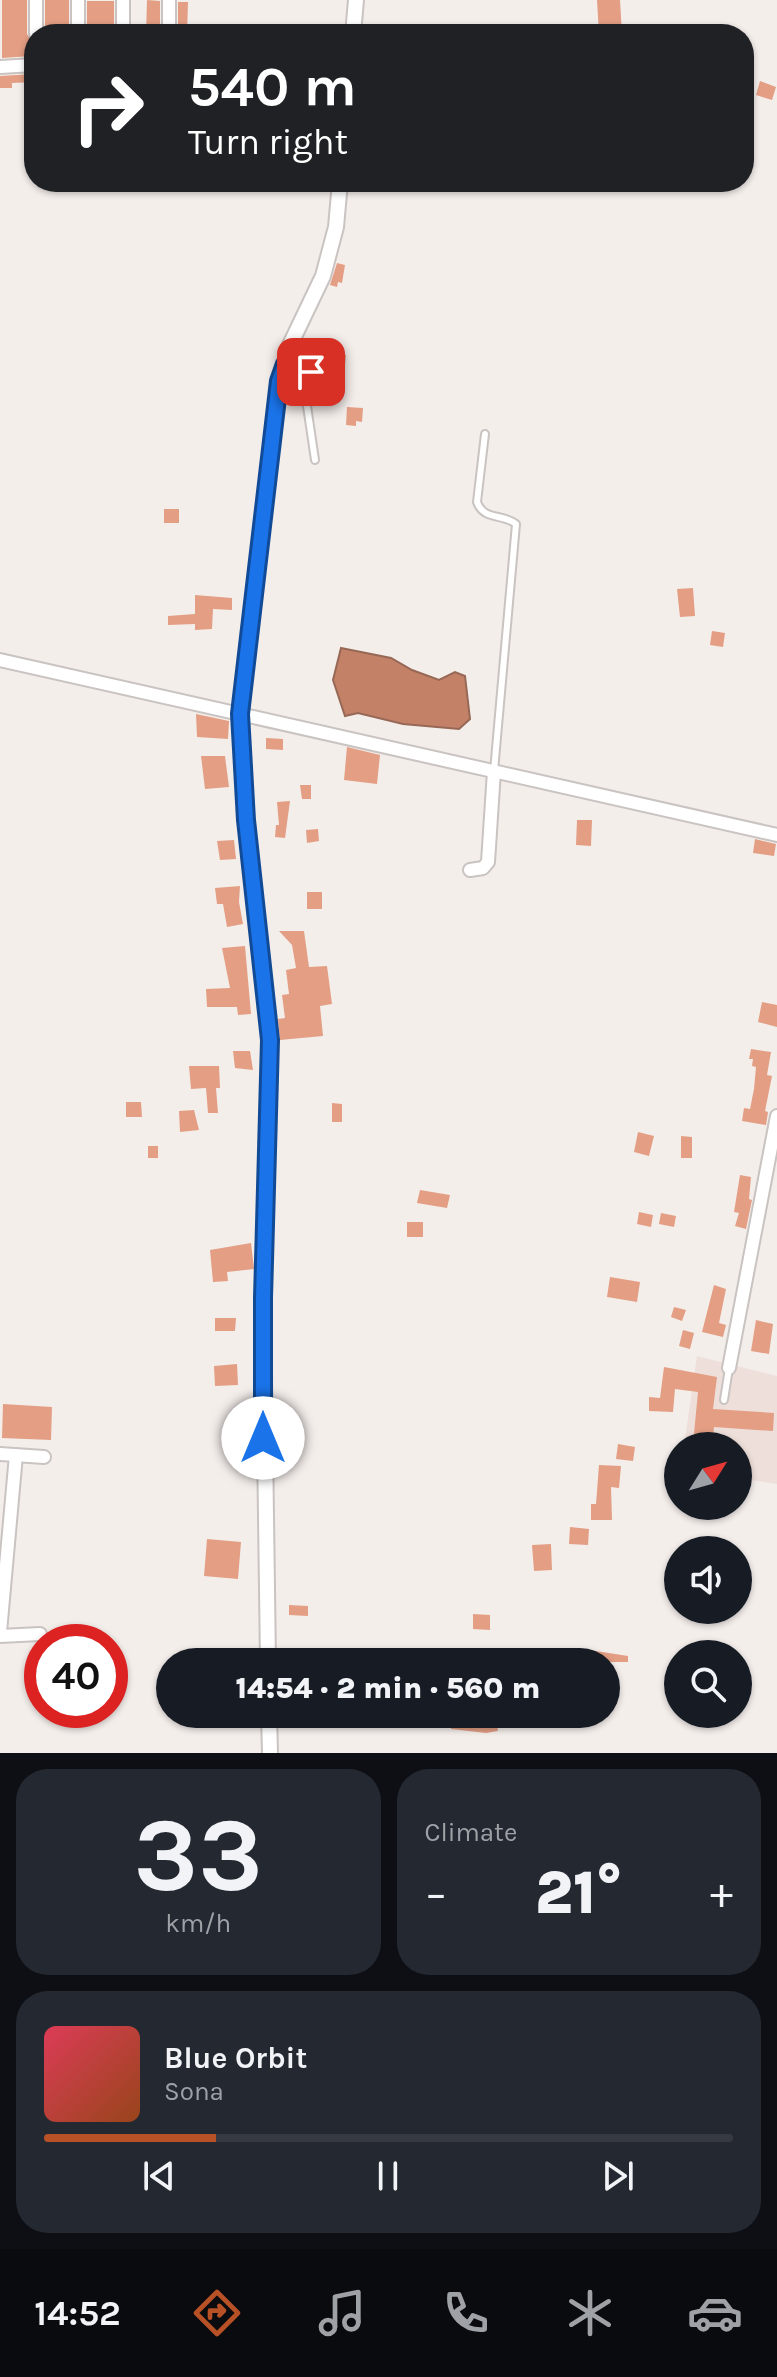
<!DOCTYPE html>
<html lang="en">
<head>
<meta charset="utf-8">
<style>
	:root { --surface:#171b24; --page:#242831; --text:#f1f3f6; --muted:#9ea1a6; --line:#363941; --accent:#b85126 }
	body { margin:0; font-family:Karla,sans-serif; background:var(--page); color:var(--text); height:100vh; display:flex; flex-direction:column; font-size:30px; white-space:nowrap }
	* { box-sizing:border-box; margin:0 }
	p { font-size:26px; color:var(--muted) }
	.icon { flex:none; width:44px; height:44px; fill:none; stroke:currentColor; stroke-width:2; stroke-linecap:round; stroke-linejoin:round }
	.map { position:relative; height:1753px; overflow:hidden }
	.panel { display:flex; flex-direction:column; gap:16px; padding:16px; background:#0d0f14; flex:1 }
	.panel>* { flex:none }
	.hud { position:absolute; left:24px; top:24px; width:730px; height:168px; border-radius:32px; box-shadow:0 2px 6px #0004; background:#202124; color:#fff; overflow:hidden }
	.needle { width:52px; rotate:53deg }
	.controls { position:absolute; left:664px; top:1432px; display:grid; gap:16px }
	.controls a { display:grid; place-items:center; width:88px; height:88px; border-radius:50%; background:var(--surface); box-shadow:0 2px 6px #0004; font-size:40px }
	.speed { position:absolute; left:24px; top:1624px; display:flex; gap:16px; font-size:40px; font-weight:700; text-align:center }
	.speed>* { display:grid; place-content:center; width:104px; height:104px; border-radius:50%; background:var(--surface); box-shadow:0 2px 6px #0004; line-height:1 }
	.speed .limit { border:12px solid #d22; background:#fff; color:#111 }
	.pin { position:absolute; display:grid; place-items:center; width:68px; height:68px; color:#fff; margin:-34px; border-radius:16px; box-shadow:0 4px 12px #0006 }
	.me { position:absolute; width:88px; margin:-44px; rotate:0deg; stroke-linejoin:round; filter:drop-shadow(0 0 6px #0008) }
	.turn { display:flex; align-items:center; gap:28px; height:168px; padding:0 32px; font-size:36px }
	.turn .icon { width:104px; height:104px; stroke-width:2.5 }
	.turn b { display:block; font-size:56px; line-height:68px }
	.big { font-size:60px; font-weight:800; line-height:1.1 }
	.panel .tile { flex:1; display:flex; flex-direction:column; justify-content:center; gap:12px; min-width:0; padding:0 28px; border-radius:32px; background:var(--page) }
	.panel .dial { align-items:center; gap:0 }
	.dial b { font-size:104px; line-height:1 }
	.song { display:flex; align-items:center; gap:24px }
	.cover { width:96px; height:96px; border-radius:12px; background:linear-gradient(135deg,hsl(350 70% 55%),hsl(20 70% 35%)) }
	.played { height:8px; border-radius:4px; background:linear-gradient(90deg,var(--accent) 25%,var(--line) 25%) }
	.keys { display:flex; justify-content:space-around; direction:ltr }
	.heat { display:flex; justify-content:space-between; align-items:center; font-size:44px; direction:ltr }
	.panel .tiles { flex:1; display:grid; gap:16px; grid-template-columns:1fr 1fr }
	.tile:last-child { grid-column:span 2 }
	.trip { position:absolute; left:156px; top:1648px; width:464px; height:80px; border-radius:40px; background:var(--surface); box-shadow:0 2px 6px #0004; font-weight:800; line-height:80px; text-align:center }
	.menu { display:flex; height:128px; justify-content:space-around; align-items:center; background:#090b0e; color:var(--muted) }
	.menu .icon { width:56px; height:56px }
	.menu .selected { color:var(--accent) }
	.menu b { font-size:36px; color:var(--text) }
	.map>svg:first-child { display:block }
	.built { fill:#eedfda }
	.water { fill:#c38167; stroke:#976856; stroke-width:2 }
	.building { fill:#e39e84 }
	.lines { fill:none; stroke-linecap:round; stroke-linejoin:round }
	.service-casing { stroke:#c9c3c1; stroke-width:10 }
	.minor-casing { stroke:#c9c3c1; stroke-width:16 }
	.tertiary-casing { stroke:#c9c3c1; stroke-width:18 }
	.service { stroke:#fff; stroke-width:6 }
	.minor { stroke:#fff; stroke-width:12 }
	.tertiary { stroke:#fff; stroke-width:14 }
	.route-casing { stroke:#114b97; stroke-width:20 }
	.route { stroke:#1a73e8; stroke-width:14 }
</style>
</head>
<body>
<div class="map">
<svg width="777" height="1753" viewBox="0 0 777 1753">
	<rect width="100%" height="100%" fill="#f4eeeb"/>
	<path class="built" d="M697,1356l80,20v108l-39,-6v-32h-54z"/>
	<path class="water" d="M341,648l50,10 21,12 27,10 16,-8 10,4 5,43 -11,10 -56,-5 -45,-11 -13,3 -12,-36z"/>
	<path class="building" d="M2,0h25v34l5,8v14l-30,2z
		M45,0h24v34h-7v-3h-17z
		M147,0l13,1v33h-14z
		M597,0h23l2,34h-23z
		M87,1h27v33h-27z
		M178,2h10l-1,32h-9z
		M34,74v8l-22,1v5h-12v-12z
		M760,81l16,6 -4,13 -16,-5z
		M337,263l8,2 -3,18 -4,-1 -1,5 -7,-2z
		M327,353l19,2 -1,10 -6,-1 -2,18 -12,-1 3,-8z
		M347,407l16,1 -1,14 -6,-1v5l-10,-1z
		M164,509h15v14h-15z
		M693,588l2,28 -15,1 -3,-28z
		M195,595l37,3v12l-19,-1 -1,20 -17,1v-6l-27,1v-9l27,-2z
		M712,631l13,2 -2,14 -13,-2z
		M196,714l33,7 -1,18 -31,-2z
		M266,738l17,1v11l-17,-1z
		M347,747l33,8 -3,29 -33,-4z
		M201,756h24l4,31 -24,2z
		M300,785h11v14h-9z
		M290,801l-5,37 -10,-1 1,-12h3l-2,-23z
		M577,820h15l-1,26 -15,-1z
		M318,829l1,12 -12,2 -1,-13z
		M755,839l21,5 -2,12 -21,-3z
		M234,840l2,19 -16,1 -3,-19z
		M240,886l-1,16 4,22 -16,3 -4,-23h-6l-2,-16z
		M307,892h15v17h-15z
		M279,931h25l5,36 18,-1 5,38 -12,2 3,30 -43,4 -2,-21 7,-1 -3,-23 7,-1 -3,-24 10,-2 -4,-23z
		M245,946l6,68 -13,1 -1,-8h-30l-1,-18 24,-1 -8,-40z
		M762,1002l15,3v22l-19,-5z
		M751,1049l20,3 -4,23 5,1 -7,35 3,1 -2,13 -24,-4 2,-13 6,1 4,-20 2,-22 -4,-1 1,-7h-4z
		M233,1051h17l3,19 -18,-2z
		M189,1066h30l1,22h-4l2,25h-10l-2,-25 -15,1z
		M126,1102h15l1,15h-16z
		M332,1103l10,1v18h-10z
		M194,1110l5,20 -19,2 -1,-21z
		M638,1132l16,4 -5,20 -15,-4z
		M681,1136l11,1v21h-11z
		M148,1146h10v12h-10z
		M740,1175l11,2 -2,22 3,1 -6,29 -11,-3 4,-13 -5,-1z
		M420,1190l30,5 -3,13 -30,-5z
		M639,1212l14,3 -2,12 -14,-3z
		M661,1213l15,3 -2,11 -15,-3z
		M407,1222h16v15h-16z
		M251,1243l3,26 -27,3 1,9 -15,1 -3,-32z
		M610,1277l30,5 -3,20 -30,-5z
		M714,1285l12,4 -7,34 7,2 -3,12 -21,-5z
		M674,1307l12,3 -4,11 -11,-4z
		M215,1318h21l-1,13h-20z
		M756,1320l17,4 -4,30 -18,-3z
		M683,1330l11,3 -4,16 -11,-3z
		M237,1364l1,21 -23,1 -1,-20z
		M664,1367l53,10 -4,32 61,4 -1,18 -59,-4 -2,19 -19,-2 5,-52 -23,-3 -2,23 -24,-1v-14l11,1z
		M3,1404l49,3 -1,33 -49,-2z
		M618,1444l17,3 -2,14 -17,-2z
		M599,1465l22,1 -2,22 -8,-1 1,33h-21v-16h5z
		M570,1527l19,2 -1,16 -19,-1z
		M207,1539l34,3 -3,37 -34,-3z
		M551,1544l1,26 -18,1 -2,-26z
		M289,1605l19,1v10l-19,-1z
		M473,1614l17,1v15l-17,-1z
		M333,1648l19,2 -1,12h-20z
		M596,1651l32,5v6h-33z
		M460,1714h14l-1,8 23,-4 2,13 -12,2 -35,-4v-3l8,-1z"/>
	<g class="lines">
		<defs>
			<path id="service" d="M285,364l13,7 5,8 12,81
				M299,373l23,-1
				M485,434l-8,68c7,19 25,11 39,22l-22,247
				M724,1400l5,-32"/>
			<path id="minor" d="M169,0v34
				M36,34v-34
				M78,34v-34
				M123,34v-34
				M0,67l34,-2
				M0,660l777,175
				M470,870l13,-2 5,-6 6,-91
				M729,1368l48,-252
				M0,1454l44,3
				M0,1632l16,-177
				M0,1636l40,-2"/>
			<path id="tertiary" d="M353,34l3,-34
				M268,1662l-5,-364 7,-258 -24,-220 -6,-106 39,-333 11,-36 33,-69 13,-49 4,-45
				M269,1714l1,39"/>
		</defs>
		<use href="#service" class="service-casing"/>
		<use href="#minor" class="minor-casing"/>
		<use href="#tertiary" class="tertiary-casing"/>
		<use href="#service" class="service"/>
		<use href="#minor" class="minor"/>
		<use href="#tertiary" class="tertiary"/>
	</g>
	<g class="lines">
		<defs>
			<path id="route" d="M263,1438v-140l7,-258 -24,-220 -6,-106 39,-333 6,-17 14,9 12,-1"/>
		</defs>
		<use href="#route" class="route-casing"/>
		<use href="#route" class="route"/>
	</g>
</svg>
<div class="controls">
<a><svg class="needle" viewBox="-14 -14 28 28"><path d="M0-13l5 13h-10z" fill="#e53935"/><path d="M0 13l5-13h-10z" fill="#9ea1a6"/></svg></a>
<a><svg class="icon" aria-label="sound" viewBox="0 0 24 24"><path d="M4 9h4l5-4v14l-5-4H4zM17 9q2 3 0 6"/></svg></a>
<a><svg class="icon" aria-label="search" viewBox="0 0 24 24"><circle cx="10" cy="10" r="6"/><path d="M15 15l6 6"/></svg></a>
</div>
<div class="speed"><div class="limit">40</div></div>
<div class="pin" style="left:311px;top:372px;background:#d93025"><svg class="icon" aria-label="arrive" viewBox="0 0 24 24"><path d="M6 21V4h12l-3 4 3 4H6"/></svg></div>
<svg class="me" style="left:263px;top:1438px" viewBox="-20 -20 40 40"><circle r="19" fill="#fff"/><path d="M0-13L10 11 0 6-10 11z" fill="#1a73e8"/></svg>
<div class="trip">14:54 · 2 min · 560 m</div>
<div class="hud">
<div class="turn"><svg class="icon" aria-label="right" viewBox="0 0 24 24"><path d="M7 20v-9h11M14 6l5 5-5 5"/></svg><div><b>540 m</b>Turn right</div></div>
</div>
</div>
<section class="panel">
<div class="tiles">
<div class="tile dial"><b>33</b><p>km/h</p></div>
<div class="tile"><p>Climate</p>
<div class="heat"><a>−</a><b class="big">21°</b><a>+</a></div>
</div>
<div class="tile">
<div class="song"><i class="cover"></i><div><b>Blue Orbit</b><p>Sona</p></div></div>
<div class="played"></div>
<div class="keys"><svg class="icon" aria-label="previous" viewBox="0 0 24 24"><path d="M18 5L8 12l10 7zM5 5v14"/></svg><svg class="icon" aria-label="pause" viewBox="0 0 24 24"><path d="M8 5v14M16 5v14"/></svg><svg class="icon" aria-label="next" viewBox="0 0 24 24"><path d="M6 5l10 7-10 7zM19 5v14"/></svg></div>
</div>
</div>
</section>
<nav class="menu">
<b>14:52</b>
<svg class="icon selected" aria-label="directions" viewBox="0 0 24 24"><path d="M12 3l9 9-9 9-9-9zM9 14v-3h6M13 9l2 2-2 2"/></svg>
<svg class="icon" aria-label="music" viewBox="0 0 24 24"><path d="M9 18V5l10-2v13"/><circle cx="6" cy="18" r="3"/><circle cx="16" cy="16" r="3"/></svg>
<svg class="icon" aria-label="phone" viewBox="0 0 24 24"><path d="M5 4h4l2 5-3 2q2 4 5 5l2-3 5 2v4C11 20 4 13 5 4z"/></svg>
<svg class="icon" aria-label="climate" viewBox="0 0 24 24"><path d="M12 3v18M4 7l16 10M4 17L20 7"/></svg>
<svg class="icon" aria-label="car" viewBox="0 0 24 24"><path d="M5 17H2v-5l4-1 3-4h7l3 4 3 1v5h-3M9 17h6M6 11h13"/><circle cx="7" cy="17" r="2"/><circle cx="17" cy="17" r="2"/></svg>
</nav>
</body>
</html>
